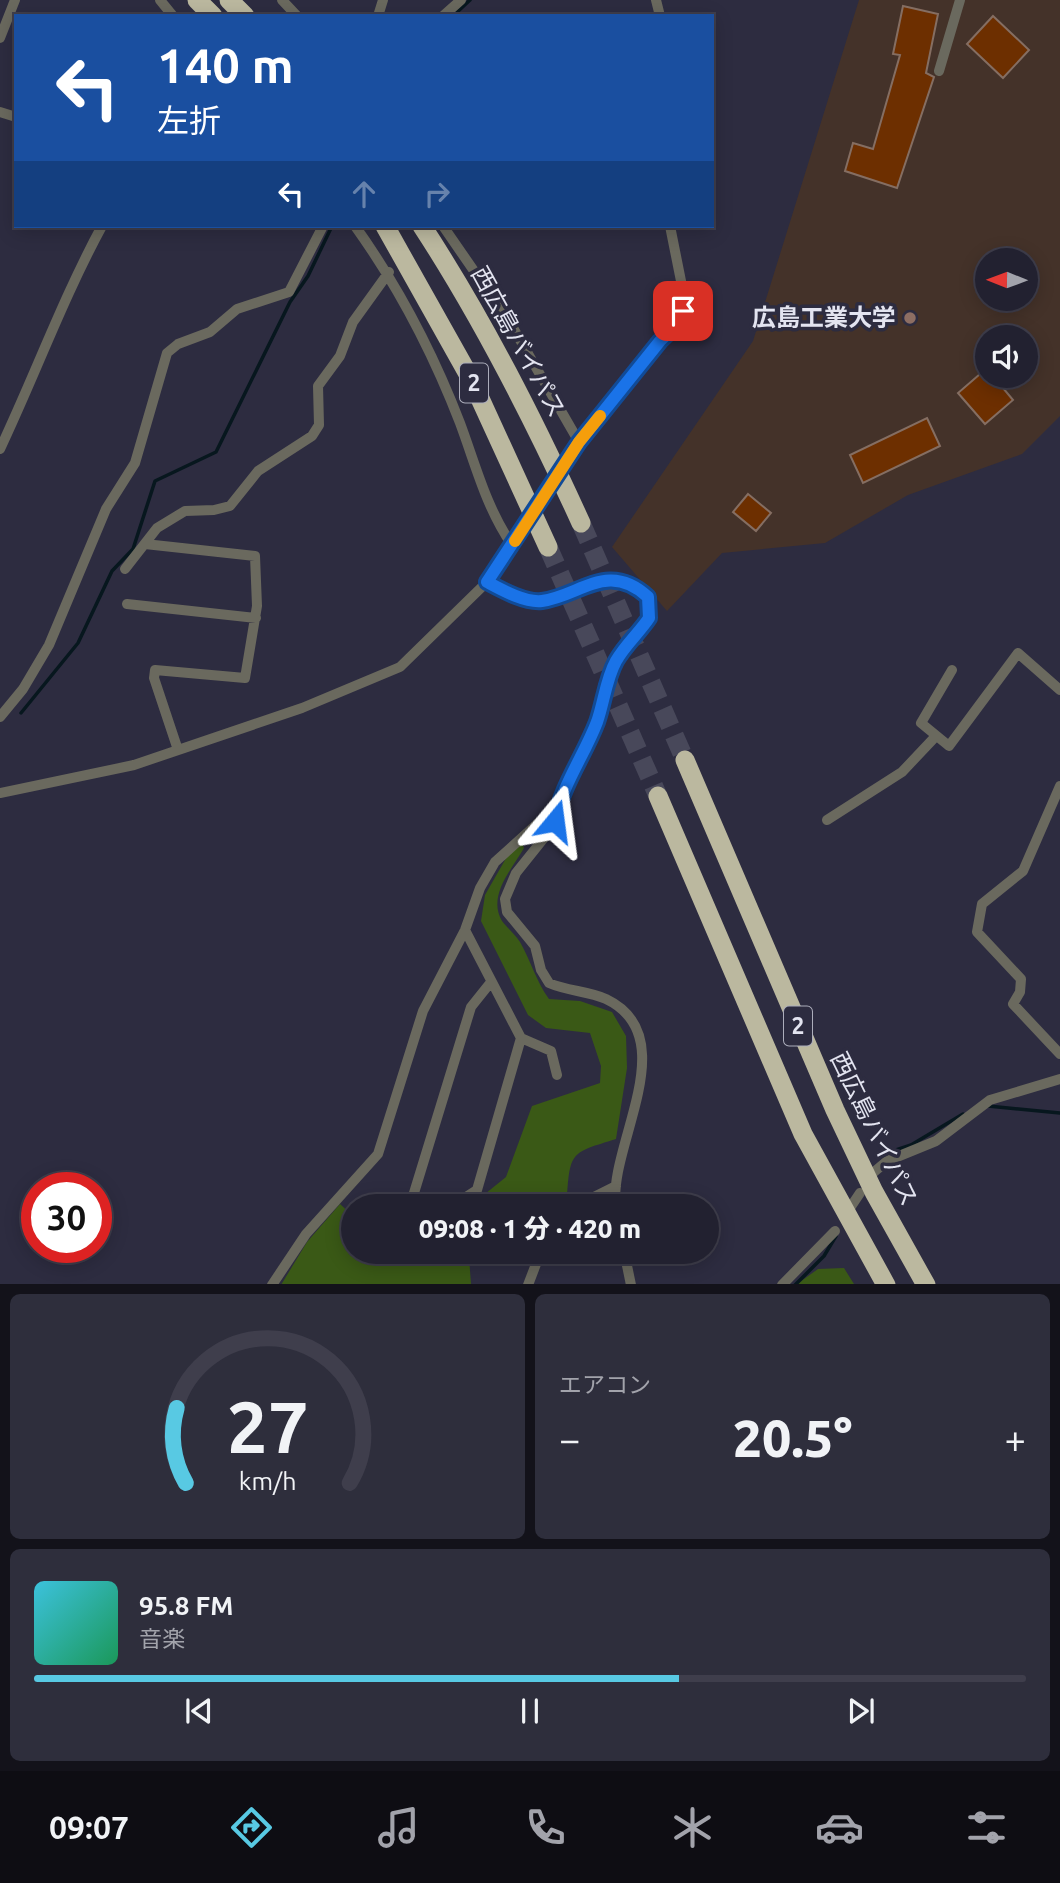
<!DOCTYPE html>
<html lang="ja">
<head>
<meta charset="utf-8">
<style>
	:root { --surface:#222130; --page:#2e2e3c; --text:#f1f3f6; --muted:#a2a3ab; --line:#3f3e4c; --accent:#58c9e3 }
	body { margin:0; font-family:Ubuntu,"Noto Sans JP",sans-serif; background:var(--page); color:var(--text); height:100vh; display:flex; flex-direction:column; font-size:26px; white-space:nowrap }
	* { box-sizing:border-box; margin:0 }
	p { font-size:23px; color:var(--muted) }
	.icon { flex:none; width:38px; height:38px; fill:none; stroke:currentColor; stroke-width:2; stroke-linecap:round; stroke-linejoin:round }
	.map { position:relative; height:1284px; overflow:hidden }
	.drawer { display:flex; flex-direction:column; gap:10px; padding:10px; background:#13121a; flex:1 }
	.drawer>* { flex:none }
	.hud { position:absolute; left:14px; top:14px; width:700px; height:214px; border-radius:0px; box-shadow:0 4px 18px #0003,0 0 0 2px var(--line); background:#1a4fa0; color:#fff; overflow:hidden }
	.needle { width:46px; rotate:271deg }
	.controls { position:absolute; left:975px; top:248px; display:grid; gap:14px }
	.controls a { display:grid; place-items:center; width:63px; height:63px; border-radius:50%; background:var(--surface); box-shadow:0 4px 18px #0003,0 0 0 2px var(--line); font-size:35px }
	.speed { position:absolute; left:21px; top:1172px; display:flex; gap:14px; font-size:35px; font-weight:700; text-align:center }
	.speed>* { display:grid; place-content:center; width:91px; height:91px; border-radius:50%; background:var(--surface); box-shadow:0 4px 18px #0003,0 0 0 2px var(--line); line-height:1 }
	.speed .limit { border:10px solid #d22; background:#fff; color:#111 }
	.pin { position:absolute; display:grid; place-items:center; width:60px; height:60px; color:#fff; margin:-30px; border-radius:14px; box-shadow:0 4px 10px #0006 }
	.me { position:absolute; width:77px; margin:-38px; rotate:16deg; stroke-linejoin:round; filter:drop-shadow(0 0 5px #0008) }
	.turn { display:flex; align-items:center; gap:24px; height:147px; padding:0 28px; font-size:32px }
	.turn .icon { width:91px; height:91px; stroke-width:2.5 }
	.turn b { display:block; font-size:49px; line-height:60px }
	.lanes { display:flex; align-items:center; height:66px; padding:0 28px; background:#0003; justify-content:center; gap:35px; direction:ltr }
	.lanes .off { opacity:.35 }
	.big { font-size:52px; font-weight:800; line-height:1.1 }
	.drawer .card { flex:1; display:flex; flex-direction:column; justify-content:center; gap:10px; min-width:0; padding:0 24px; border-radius:10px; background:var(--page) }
	.drawer .dial { align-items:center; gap:0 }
	.dial svg { height:182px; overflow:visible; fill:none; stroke:var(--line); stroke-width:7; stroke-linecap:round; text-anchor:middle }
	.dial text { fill:var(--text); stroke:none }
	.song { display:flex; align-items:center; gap:21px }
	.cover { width:84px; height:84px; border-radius:10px; background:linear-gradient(135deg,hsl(190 70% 55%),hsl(150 70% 35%)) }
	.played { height:7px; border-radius:4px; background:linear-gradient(90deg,var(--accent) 65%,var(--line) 65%) }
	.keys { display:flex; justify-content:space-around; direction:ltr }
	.heat { display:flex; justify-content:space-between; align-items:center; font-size:38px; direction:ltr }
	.drawer .tiles { flex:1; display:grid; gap:10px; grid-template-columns:1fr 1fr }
	.card:last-child { grid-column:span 2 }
	.trip { position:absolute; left:341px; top:1194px; width:378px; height:70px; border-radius:35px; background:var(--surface); box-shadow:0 4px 18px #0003,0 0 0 2px var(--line); font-weight:800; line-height:70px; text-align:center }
	.menu { display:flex; height:112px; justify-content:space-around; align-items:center; background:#0e0d13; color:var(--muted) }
	.menu .icon { width:49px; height:49px }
	.menu .current { color:var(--accent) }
	.menu b { font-size:32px; color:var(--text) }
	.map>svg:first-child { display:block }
	.education { fill:#443229; fill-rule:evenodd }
	.green { fill:#3a5916 }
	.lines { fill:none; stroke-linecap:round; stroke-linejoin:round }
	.stream { stroke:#07171e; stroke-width:3.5 }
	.building { fill:#6d2f00; stroke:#856e62; stroke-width:2 }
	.motorway-tunnel { stroke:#48485a; stroke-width:19; stroke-dasharray:19 10; stroke-linecap:butt }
	.minor { stroke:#6a695e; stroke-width:10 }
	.motorway { stroke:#bbb89f; stroke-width:19 }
	.minor-bridge { stroke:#6a695e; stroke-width:10 }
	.route-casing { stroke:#114b97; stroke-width:18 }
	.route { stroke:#1a73e8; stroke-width:12 }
	.slow { stroke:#f59e0b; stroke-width:12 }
	.education-dot { fill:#8d6e63; stroke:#2d2c40; stroke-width:2.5 }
	.labels { text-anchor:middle; stroke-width:7; stroke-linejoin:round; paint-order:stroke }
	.shield { fill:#2d2c40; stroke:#acadbb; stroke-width:2 }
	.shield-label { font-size:23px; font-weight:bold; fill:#e3e4f0 }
	.poi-label { font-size:24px; font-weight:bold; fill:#e3e4f0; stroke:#2d2c40; text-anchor:end }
	.street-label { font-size:24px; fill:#e3e4f0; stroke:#2d2c40 }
</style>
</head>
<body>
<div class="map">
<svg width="1060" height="1285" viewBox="0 0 1060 1285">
	<rect width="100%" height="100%" fill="#2d2c40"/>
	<path class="education" d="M859,0h201v416l-38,38 -114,41 -83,48 -103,10 -55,58 -55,-64 141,-206zM987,261h39v38h-39zM987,338h39v38h-39z"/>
	<path class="green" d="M522,843l2,5c-12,21 -37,48 -22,73 5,7 13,13 18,21 11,19 16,39 29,57l31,2 32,11 14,24 1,32 -11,71c-45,14 -46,12 -49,60l-8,7h-89l36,-29 26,-71 68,-23 1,-17 -11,-33 -44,-5 -18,-13 -47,-94 4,-26 24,-42z
		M340,1204l13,12 1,35h32l7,9 12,3 21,-12h48l-5,6 2,27 -190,1 26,-43z
		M844,1268l10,16h-57l21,-15z"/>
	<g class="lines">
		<path class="stream" d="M453,16l17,-16
			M21,713l57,-70 34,-72 21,-22 22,-68 61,-29 74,-150 18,-26 24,-50
			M988,1106l72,7
			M890,1152l21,-7 52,-31
			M795,1285l29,-29 12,-20"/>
	</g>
	<path class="building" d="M903,6l35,8 -12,59 8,4 -37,111 -52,-17 8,-28 20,6 27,-94 -7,-1z
		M993,16l36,34 -26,28 -36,-34z
		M987,368v8h6l20,24 -28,24 -27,-31z
		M927,418l13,28 -77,37 -13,-28z
		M748,494l23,19 -15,18 -23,-19z"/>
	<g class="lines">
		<path class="motorway-tunnel" d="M581,523l104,237
			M548,547l110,249"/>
		<path class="minor" d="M160,0l13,16
			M282,0l15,16
			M656,0l4,16
			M378,16l5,-16
			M443,16l18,-16
			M0,38l15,-38
			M939,71l21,-71
			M0,112l16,5
			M355,226c43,60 78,127 105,197 16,43 26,84 52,122
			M443,226l69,100 67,116
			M0,449c35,-74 63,-151 102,-223
			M568,458l92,-117 18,-17 6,-28 -14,-70
			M145,544l110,12 2,50 -12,72 -90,-8 -1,8 24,72
			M125,569l32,-41 28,-17 29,-1 16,-4 28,-35 54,-35 7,-11 -1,-39 22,-30 13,-34 36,-50
			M127,604l129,14
			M952,670l-31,53 28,23 69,-93 42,37
			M0,717l23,-28 26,-44 57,-136 29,-46 32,-110 11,-9 32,-12 27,-23 52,-17 34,-66
			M1060,786l-37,85 -41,33 -5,28 44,47 -1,13 -7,12 47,50
			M0,793l134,-28 168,-57 98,-41 87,-85 40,-60
			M559,799l-7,29 -36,45 -11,26 2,13 28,34 6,24 8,13c18,8 39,8 57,16 80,38 1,149 10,207
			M827,820l75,-48 34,-36
			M521,1038l30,13 6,24
			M874,1172l13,-11 49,-20 54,-41 70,-21
			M410,1206l61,-199 20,-25
			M452,1206l25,-16 44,-152 -56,-108
			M576,1206l40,-20
			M850,1208l10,-15
			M624,1251l7,34
			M272,1285l34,-51 72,-80 45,-143 42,-81 15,-42 15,-26 52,-47 13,-19 22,-38 15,-35 14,-53 14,-22 24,-30 2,-7 -3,-14 -7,-7 -23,-8h-27l-51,19 -10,-1 -43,-18
			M528,1285l13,-34
			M782,1285l53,-54"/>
		<path class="motorway" d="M197,0l16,16
			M229,0l16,16
			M385,226l87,155 76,166
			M422,226c62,95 112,194 159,297
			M685,760l150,350 39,82 52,93
			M658,796l145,338 83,151"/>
		<path class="minor-bridge" d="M527,522l41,-64"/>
	</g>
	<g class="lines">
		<defs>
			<path id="route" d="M555,821c7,-36 29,-65 42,-99 7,-20 9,-43 19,-61 9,-16 23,-28 33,-43l-1,-21c-40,-37 -68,-1 -106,4 -17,2 -40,-11 -55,-19l92,-140 81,-101 18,-17 5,-13"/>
		</defs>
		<use href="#route" class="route-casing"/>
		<use href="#route" class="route"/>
		<path class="slow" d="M515,541l64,-99 21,-26"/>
	</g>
	<circle class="education-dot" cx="910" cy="318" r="7"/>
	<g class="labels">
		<g class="shield">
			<rect x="460" y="363.5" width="28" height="39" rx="5"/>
			<rect x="784" y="1006.5" width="28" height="39" rx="5"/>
		</g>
		<g class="shield-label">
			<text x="474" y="391">2</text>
			<text x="798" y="1034">2</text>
		</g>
		<g class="poi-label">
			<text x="896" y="326">広島工業大学</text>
		</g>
		<g class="street-label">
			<text transform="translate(518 342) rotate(61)" y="8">西広島バイパス</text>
			<text transform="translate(874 1129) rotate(64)" y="8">西広島バイパス</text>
		</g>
	</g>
</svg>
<div class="controls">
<a><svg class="needle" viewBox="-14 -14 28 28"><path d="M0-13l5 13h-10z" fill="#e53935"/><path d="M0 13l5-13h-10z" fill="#a2a3ab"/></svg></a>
<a><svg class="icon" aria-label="sound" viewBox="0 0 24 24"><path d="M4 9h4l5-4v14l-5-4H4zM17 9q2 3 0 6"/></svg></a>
</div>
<div class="speed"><div class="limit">30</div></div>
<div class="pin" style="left:683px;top:311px;background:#d93025"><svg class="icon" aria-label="arrive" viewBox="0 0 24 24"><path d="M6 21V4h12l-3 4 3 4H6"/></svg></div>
<svg class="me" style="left:555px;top:821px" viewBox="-20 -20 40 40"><path d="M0-17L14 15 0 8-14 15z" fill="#1a73e8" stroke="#fff" stroke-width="4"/></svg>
<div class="trip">09:08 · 1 分 · 420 m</div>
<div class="hud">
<div class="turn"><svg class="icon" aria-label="left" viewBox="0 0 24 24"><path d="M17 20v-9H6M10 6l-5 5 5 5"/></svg><div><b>140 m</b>左折</div></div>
<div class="lanes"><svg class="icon" aria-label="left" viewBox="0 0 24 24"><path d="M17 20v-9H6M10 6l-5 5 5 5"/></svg><svg class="icon off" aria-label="ahead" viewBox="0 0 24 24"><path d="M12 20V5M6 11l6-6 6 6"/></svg><svg class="icon off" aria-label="right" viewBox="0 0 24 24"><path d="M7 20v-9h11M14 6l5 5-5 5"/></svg></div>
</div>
</div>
<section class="drawer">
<div class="tiles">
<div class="card dial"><svg viewBox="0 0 100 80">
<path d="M14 69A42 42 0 1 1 86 69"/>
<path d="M14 69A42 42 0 0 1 10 36" stroke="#58c9e3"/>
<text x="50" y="56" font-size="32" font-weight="700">27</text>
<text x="50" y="72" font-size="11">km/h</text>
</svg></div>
<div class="card"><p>エアコン</p>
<div class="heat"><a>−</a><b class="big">20.5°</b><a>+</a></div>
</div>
<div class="card">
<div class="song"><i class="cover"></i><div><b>95.8 FM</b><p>音楽</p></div></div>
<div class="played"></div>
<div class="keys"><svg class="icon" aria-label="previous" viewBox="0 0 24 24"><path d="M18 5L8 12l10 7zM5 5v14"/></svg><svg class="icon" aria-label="pause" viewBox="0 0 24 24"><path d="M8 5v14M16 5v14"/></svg><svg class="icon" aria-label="next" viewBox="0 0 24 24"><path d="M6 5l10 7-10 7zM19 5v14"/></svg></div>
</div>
</div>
</section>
<nav class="menu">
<b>09:07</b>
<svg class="icon current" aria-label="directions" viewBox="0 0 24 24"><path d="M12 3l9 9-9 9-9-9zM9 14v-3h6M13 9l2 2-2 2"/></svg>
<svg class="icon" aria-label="music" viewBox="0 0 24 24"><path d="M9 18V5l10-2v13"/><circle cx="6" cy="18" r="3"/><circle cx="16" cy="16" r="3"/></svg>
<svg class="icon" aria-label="phone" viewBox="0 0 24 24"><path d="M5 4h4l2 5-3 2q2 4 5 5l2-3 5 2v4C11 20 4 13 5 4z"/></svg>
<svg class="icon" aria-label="climate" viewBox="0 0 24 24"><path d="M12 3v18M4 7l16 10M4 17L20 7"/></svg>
<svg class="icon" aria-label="car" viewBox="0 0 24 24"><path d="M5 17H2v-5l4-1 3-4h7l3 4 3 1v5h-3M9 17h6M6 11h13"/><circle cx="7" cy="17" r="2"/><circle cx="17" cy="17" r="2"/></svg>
<svg class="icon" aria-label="filters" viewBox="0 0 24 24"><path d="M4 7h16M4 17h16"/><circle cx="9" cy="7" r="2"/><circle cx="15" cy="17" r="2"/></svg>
</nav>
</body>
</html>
